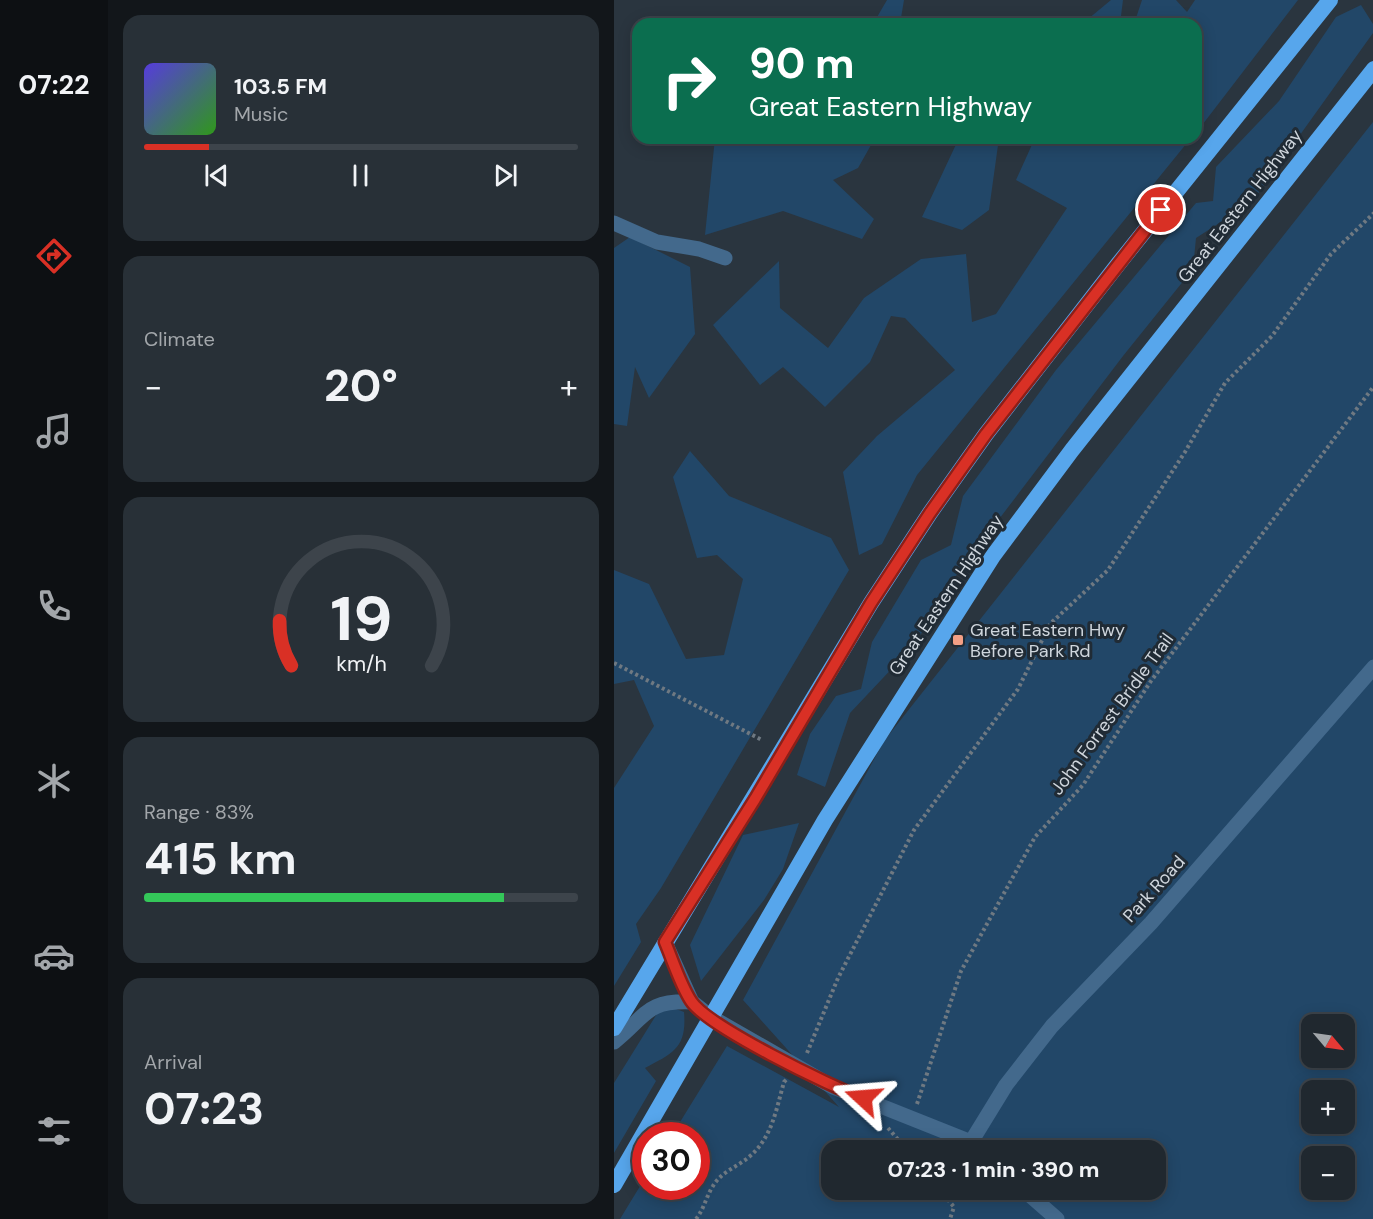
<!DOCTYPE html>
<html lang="en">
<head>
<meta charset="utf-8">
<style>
	:root { --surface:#20282f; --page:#283037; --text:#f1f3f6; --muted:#a2a6aa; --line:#3d444b; --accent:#d93025 }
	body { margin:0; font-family:"DM Sans",sans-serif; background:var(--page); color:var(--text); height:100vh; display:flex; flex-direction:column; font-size:22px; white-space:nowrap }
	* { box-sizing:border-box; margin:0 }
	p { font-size:20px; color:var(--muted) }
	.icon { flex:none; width:33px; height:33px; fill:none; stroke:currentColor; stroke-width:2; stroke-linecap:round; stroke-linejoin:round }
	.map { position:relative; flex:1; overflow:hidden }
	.drawer { display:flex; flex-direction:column; gap:15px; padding:15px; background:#12161a; width:506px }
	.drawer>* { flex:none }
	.top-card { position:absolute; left:18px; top:18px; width:570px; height:126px; border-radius:18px; box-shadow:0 3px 15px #0003,0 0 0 2px var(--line); background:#0b6e4f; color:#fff; overflow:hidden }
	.needle { width:39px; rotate:119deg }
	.fabs { position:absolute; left:687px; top:1014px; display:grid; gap:12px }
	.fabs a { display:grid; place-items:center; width:54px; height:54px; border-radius:12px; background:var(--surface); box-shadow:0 3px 15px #0003,0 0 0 2px var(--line); font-size:30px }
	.speed { position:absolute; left:18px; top:1122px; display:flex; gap:12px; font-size:30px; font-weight:700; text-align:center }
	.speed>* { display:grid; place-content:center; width:78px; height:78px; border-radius:50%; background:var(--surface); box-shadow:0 3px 15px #0003,0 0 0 2px var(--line); line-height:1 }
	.speed .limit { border:9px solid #d22; background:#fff; color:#111 }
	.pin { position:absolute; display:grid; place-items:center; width:51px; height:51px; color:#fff; margin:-26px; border:3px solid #fff; border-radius:50%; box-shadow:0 2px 6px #0007 }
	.me { position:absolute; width:66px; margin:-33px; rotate:289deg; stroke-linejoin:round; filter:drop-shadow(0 0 4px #0008) }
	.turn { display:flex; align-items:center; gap:21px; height:126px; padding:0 18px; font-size:27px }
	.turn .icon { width:78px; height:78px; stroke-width:2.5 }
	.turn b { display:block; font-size:42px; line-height:51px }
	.big { font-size:45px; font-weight:700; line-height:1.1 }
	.drawer .widget { flex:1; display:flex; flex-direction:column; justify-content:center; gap:9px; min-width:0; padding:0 21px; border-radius:18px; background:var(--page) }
	.drawer .dial { align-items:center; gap:0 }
	.dial svg { height:156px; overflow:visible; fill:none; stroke:var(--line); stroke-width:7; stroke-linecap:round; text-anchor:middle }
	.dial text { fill:var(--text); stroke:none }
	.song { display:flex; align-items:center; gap:18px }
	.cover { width:72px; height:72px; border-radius:9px; background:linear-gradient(135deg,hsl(250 70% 55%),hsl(110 70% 35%)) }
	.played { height:6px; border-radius:3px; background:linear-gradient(90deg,var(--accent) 15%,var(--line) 15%) }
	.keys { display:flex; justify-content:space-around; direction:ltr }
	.heat { display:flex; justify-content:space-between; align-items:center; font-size:33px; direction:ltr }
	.charge { height:9px; border-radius:4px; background:linear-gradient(90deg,#34c759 83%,var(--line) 0) }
	.trip { position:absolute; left:207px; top:1140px; width:345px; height:60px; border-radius:18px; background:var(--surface); box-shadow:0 3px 15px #0003,0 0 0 2px var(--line); font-weight:700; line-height:60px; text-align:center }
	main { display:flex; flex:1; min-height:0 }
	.tab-bar { display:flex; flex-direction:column; width:108px; justify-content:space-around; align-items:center; background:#0d1013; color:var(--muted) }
	.tab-bar .icon { width:42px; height:42px }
	.tab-bar .selected { color:var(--accent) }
	.tab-bar b { font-size:27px; color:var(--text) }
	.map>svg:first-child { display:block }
	.green { fill:#224768; fill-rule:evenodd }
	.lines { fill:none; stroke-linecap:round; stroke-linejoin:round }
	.path { stroke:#6f7982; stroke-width:4; stroke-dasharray:3 3; stroke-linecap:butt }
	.minor { stroke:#43698c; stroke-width:15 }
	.trunk { stroke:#57a6ec; stroke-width:16 }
	.route-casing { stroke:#8d1f18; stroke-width:15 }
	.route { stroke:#d93025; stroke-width:10 }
	.poi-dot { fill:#f39f85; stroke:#202b35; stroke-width:2 }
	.labels { text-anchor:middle; stroke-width:6; stroke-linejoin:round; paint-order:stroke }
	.street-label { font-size:18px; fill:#cfd6dd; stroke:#202b35 }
	.poi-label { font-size:18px; fill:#cfd6dd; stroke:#202b35; text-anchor:start }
</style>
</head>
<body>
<main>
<nav class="tab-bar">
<b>07:22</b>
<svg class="icon selected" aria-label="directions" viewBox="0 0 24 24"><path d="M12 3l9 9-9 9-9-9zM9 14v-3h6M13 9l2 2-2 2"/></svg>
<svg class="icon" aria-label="music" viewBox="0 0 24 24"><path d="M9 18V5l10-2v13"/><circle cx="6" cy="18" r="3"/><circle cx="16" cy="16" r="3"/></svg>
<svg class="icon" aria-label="phone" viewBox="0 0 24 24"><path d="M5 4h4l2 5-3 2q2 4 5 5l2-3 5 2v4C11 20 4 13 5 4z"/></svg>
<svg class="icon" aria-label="climate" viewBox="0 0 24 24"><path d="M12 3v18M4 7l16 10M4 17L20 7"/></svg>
<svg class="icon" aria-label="car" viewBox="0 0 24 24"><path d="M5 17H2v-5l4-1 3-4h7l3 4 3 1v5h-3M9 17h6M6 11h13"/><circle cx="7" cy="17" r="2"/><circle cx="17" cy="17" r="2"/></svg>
<svg class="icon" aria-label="filters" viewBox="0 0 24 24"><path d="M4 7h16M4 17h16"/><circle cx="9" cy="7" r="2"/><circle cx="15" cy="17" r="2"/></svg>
</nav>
<section class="drawer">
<div class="widget">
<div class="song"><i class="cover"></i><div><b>103.5 FM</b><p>Music</p></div></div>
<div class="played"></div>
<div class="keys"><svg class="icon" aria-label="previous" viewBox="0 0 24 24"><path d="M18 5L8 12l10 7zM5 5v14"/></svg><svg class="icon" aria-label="pause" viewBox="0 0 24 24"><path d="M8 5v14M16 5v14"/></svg><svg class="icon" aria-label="next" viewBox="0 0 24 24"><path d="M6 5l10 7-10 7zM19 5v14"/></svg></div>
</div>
<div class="widget"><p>Climate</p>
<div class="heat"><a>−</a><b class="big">20°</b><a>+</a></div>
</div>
<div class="widget dial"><svg viewBox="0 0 100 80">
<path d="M14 69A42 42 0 1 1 86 69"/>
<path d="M14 69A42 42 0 0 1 8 46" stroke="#d93025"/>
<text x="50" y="56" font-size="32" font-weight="700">19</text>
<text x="50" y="72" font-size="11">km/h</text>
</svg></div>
<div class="widget"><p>Range · 83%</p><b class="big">415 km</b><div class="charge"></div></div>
<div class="widget"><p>Arrival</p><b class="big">07:23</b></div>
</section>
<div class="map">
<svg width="760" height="1219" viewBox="0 0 760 1219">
	<rect width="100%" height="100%" fill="#2a353f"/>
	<path class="green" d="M273,0h17l-4,24h-27z
		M497,0h12l-3,24h-38z
		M528,0h34l11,12 8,-12h103l-102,133v-109h-62z
		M747,5l12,19v9l-121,169 -56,36 -3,31 -70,87 -168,221 -40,67 -65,69 -25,74 -28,-12 13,-41 26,-38 25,-7 11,-47 49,-82 30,-15 12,-49 93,-126 140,-167 17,-2 3,-34 63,-66 57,-84z
		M759,122v1097h-753l25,-41 1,8h50v-50l-24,-1 55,-89 112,61 -96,-107 141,-259zM698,1024h32v34h-32zM698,1090h32v34h-32zM218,1150h324v40h-324zM698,1156h32v34h-32z
		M101,138h160l-17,30 -25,12 41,39 -12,20 -79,-28 -78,24z
		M345,138h40l-10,72 -27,20 -40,-13z
		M421,138h156l-274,337 -35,69 -23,11 -16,-83 34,-36 78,-66 -50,-52 -14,-2 -21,46 -45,45 -42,-40 -23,18 -47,-60 66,-64 1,47 48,40 36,-50 57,-39 45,-5 6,68 24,-8 71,-106 -51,-28z
		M16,237l60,30 5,67 -46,64 -14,-31 -8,59 -13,-2v-176z
		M76,451l39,45 102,42 18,32 -188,318 -25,36 5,18 -27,44v-198l40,-62 -20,-46 -20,4v-114l35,14 37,75 38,-4 19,-76 -26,-24 -20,3 -24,-81z
		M185,823l-16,46 -19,31 -63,81 -11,-36 53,-110z
		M49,1004l21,8c3,35 -10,41 -39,56l11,13 -42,72v-70z"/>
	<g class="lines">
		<path class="path" d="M0,663l148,77
			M193,1053l31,-75 76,-148 104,-141 32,-65 58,-54 77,-118 40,-69 47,-47 59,-82 43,-41
			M303,1104l44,-133 74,-134 48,-52 68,-104 223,-295
			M274,1128l19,22
			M326,1190l14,17 -4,12
			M82,1219c8,-10 10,-22 17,-33 8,-14 24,-19 36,-29 23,-19 27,-47 35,-75l4,-4"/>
		<path class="minor" d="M0,223l43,19 42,7 26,9
			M51,942l27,60 19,15 122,70 138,55
			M0,1042c33,-26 31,-42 78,-40
			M366,1150l-9,-8 35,-57 46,-59 99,-103 223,-256
			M410,1190l33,29"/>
		<path class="trunk" d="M0,1028l257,-425 59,-90 56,-79 133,-171 211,-263
			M0,1185l211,-365 168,-264 79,-106 302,-381"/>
	</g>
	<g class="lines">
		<defs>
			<path id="route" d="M249,1098c-32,-11 -156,-72 -172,-97 -11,-17 -18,-40 -26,-59l90,-143 116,-196 59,-90 56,-79 175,-224"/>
		</defs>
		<use href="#route" class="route-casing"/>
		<use href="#route" class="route"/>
	</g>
	<rect class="poi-dot" x="338" y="634" width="12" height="12" rx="3"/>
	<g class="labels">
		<g class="street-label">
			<text transform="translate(626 206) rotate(-52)" y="6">Great Eastern Highway</text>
			<text transform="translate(332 595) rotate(-56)" y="6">Great Eastern Highway</text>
			<text transform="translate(498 714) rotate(-54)" y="6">John Forrest Bridle Trail</text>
			<text transform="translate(540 889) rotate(-48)" y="6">Park Road</text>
		</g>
		<g class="poi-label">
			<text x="356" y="636">Great Eastern Hwy<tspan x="356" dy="21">Before Park Rd</tspan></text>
		</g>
	</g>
</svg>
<div class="fabs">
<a><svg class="needle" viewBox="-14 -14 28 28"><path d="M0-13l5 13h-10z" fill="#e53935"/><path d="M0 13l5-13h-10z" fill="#a2a6aa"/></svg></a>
<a>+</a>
<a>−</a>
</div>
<div class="speed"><div class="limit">30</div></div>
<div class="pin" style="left:547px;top:210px;background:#d93025"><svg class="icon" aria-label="arrive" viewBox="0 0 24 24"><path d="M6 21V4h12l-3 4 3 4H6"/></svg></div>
<svg class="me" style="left:249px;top:1098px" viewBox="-20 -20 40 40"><path d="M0-17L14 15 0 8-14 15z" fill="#d93025" stroke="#fff" stroke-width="4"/></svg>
<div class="trip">07:23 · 1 min · 390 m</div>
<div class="top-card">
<div class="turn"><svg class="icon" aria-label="right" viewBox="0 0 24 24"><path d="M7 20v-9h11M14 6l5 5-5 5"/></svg><div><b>90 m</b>Great Eastern Highway</div></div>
</div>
</div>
</main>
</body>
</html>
